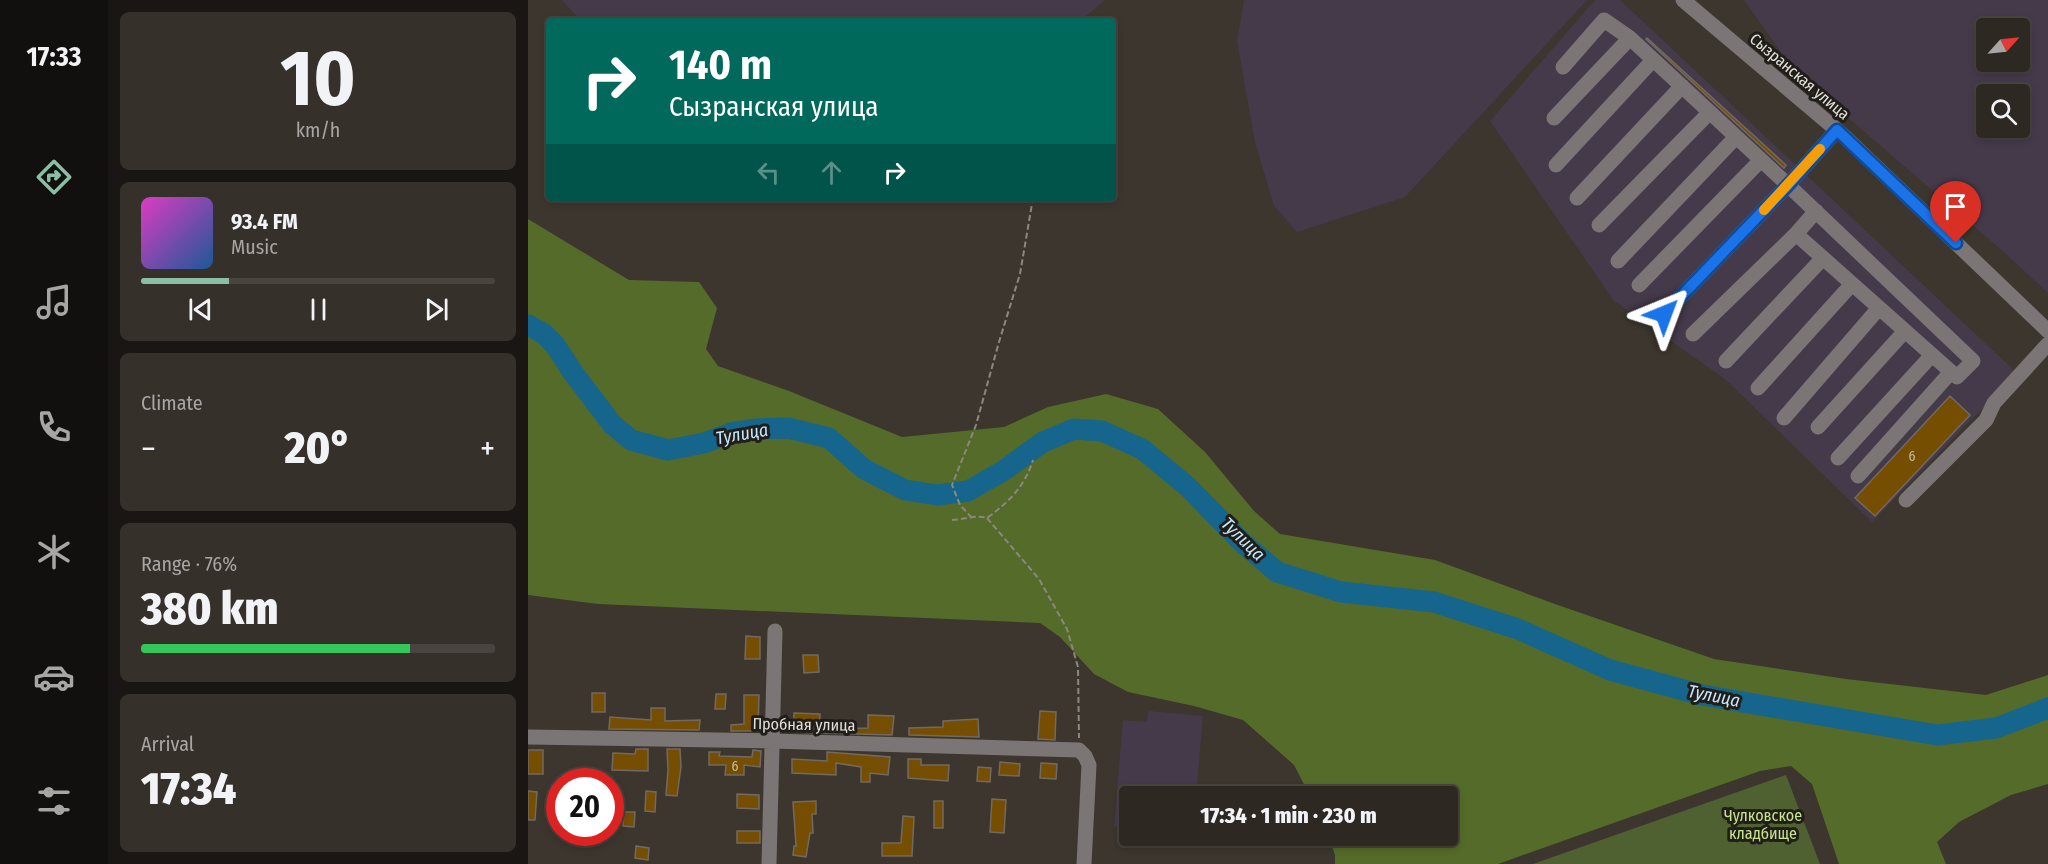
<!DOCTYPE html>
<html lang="en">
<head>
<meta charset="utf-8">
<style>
	:root { --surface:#2d2822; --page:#35302a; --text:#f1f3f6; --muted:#a7a6a5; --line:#484440; --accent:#8abfa5 }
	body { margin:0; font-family:"Fira Sans Condensed",sans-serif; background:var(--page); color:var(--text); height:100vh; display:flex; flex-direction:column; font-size:22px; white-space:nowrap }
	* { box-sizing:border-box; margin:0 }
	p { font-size:20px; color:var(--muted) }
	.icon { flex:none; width:33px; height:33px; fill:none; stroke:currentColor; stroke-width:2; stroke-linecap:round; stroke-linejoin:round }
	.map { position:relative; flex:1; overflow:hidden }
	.drawer { display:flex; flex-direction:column; gap:12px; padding:12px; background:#191613; width:420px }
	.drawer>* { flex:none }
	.hud { position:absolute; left:18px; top:18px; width:570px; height:183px; border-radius:6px; box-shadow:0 3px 9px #0003,0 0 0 2px var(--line); background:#00695c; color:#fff; overflow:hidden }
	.needle { width:39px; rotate:63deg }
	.fabs { position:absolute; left:1448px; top:18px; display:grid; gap:12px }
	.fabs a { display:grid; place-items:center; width:54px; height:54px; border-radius:6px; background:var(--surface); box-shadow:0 3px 9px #0003,0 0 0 2px var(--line); font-size:30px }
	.speed { position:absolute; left:18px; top:768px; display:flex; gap:12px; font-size:30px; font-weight:700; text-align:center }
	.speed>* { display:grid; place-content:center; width:78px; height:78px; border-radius:50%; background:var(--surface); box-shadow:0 3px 9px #0003,0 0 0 2px var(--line); line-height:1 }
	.speed .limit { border:9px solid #d22; background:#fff; color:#111 }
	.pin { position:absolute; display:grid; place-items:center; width:51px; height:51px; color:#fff; margin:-62px -26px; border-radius:50% 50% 50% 0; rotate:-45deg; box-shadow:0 0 6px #0007 }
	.pin .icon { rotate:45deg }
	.me { position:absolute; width:66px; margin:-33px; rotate:44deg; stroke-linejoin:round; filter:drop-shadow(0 0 4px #0008) }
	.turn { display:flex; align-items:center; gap:21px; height:126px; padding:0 24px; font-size:27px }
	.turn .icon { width:78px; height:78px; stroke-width:2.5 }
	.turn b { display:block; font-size:42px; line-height:51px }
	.lanes { display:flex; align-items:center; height:57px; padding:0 24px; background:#0003; justify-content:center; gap:30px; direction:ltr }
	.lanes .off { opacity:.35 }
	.big { font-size:45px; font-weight:800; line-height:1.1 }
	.drawer .card { flex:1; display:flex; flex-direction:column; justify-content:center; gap:9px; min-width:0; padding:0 21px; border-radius:9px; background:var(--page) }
	.drawer .dial { align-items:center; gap:0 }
	.dial b { font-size:78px; line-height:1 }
	.song { display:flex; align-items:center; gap:18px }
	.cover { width:72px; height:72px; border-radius:9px; background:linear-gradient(135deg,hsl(310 70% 55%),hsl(210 70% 35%)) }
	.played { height:6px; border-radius:3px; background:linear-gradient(90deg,var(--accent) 25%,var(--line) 25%) }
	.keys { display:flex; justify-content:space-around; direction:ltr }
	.heat { display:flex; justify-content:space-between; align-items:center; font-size:33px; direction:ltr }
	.charge { height:9px; border-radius:4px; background:linear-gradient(90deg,#34c759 76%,var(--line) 0) }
	.trip { position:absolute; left:591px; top:786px; width:339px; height:60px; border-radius:6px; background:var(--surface); box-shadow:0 3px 9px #0003,0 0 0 2px var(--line); font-weight:800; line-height:60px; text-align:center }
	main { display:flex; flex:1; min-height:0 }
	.tabs { display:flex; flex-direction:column; width:108px; justify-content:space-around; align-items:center; background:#12100e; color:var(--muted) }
	.tabs .icon { width:42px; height:42px }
	.tabs .on { color:var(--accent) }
	.tabs b { font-size:27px; color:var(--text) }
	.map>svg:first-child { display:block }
	.industrial { fill:#453a4a; fill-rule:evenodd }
	.green { fill:#4f6031 }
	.forest { fill:#556b29 }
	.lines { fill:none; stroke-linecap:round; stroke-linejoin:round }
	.river { stroke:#16658d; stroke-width:21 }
	.building { fill:#764e02; stroke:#716a61; stroke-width:1.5 }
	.path { stroke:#8c8780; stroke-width:2; stroke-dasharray:6 3; stroke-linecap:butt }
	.minor { stroke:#7b7575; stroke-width:15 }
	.route-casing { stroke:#114b97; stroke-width:15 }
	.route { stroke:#1a73e8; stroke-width:10 }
	.slow { stroke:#f59e0b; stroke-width:10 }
	.labels { text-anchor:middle; stroke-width:6; stroke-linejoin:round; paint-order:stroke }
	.number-label { font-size:14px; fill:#c7baa3 }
	.street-label { font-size:16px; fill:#e2ded9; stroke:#211e1a }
	.park-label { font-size:16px; fill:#c5e689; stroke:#211e1a }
	.water-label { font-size:18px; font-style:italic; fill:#c3e8ff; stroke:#211e1a }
</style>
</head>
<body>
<main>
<nav class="tabs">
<b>17:33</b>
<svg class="icon on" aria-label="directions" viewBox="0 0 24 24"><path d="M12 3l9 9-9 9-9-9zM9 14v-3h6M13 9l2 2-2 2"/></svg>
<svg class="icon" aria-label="music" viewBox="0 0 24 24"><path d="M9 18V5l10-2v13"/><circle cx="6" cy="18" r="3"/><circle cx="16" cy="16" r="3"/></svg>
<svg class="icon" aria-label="phone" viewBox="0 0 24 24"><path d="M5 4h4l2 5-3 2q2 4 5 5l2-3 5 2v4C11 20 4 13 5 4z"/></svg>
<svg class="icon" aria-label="climate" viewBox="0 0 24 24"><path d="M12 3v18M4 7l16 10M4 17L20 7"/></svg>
<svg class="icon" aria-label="car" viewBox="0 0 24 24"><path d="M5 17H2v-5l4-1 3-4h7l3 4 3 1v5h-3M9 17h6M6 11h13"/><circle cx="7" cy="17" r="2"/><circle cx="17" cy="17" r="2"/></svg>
<svg class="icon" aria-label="filters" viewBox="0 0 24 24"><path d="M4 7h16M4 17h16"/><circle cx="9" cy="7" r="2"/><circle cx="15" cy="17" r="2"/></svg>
</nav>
<section class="drawer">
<div class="card dial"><b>10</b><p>km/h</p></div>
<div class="card">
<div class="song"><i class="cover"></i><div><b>93.4 FM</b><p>Music</p></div></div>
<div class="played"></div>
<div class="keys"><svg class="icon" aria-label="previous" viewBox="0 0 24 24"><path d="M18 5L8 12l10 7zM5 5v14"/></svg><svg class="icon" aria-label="pause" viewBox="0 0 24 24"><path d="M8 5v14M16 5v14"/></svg><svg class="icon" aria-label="next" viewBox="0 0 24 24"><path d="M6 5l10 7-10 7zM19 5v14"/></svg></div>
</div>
<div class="card"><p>Climate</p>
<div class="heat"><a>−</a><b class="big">20°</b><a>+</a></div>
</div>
<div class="card"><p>Range · 76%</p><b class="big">380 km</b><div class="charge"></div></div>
<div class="card"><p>Arrival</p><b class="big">17:34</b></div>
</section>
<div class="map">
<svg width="1520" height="864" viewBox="0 0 1520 864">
	<rect width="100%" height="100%" fill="#3c362e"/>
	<path class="industrial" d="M34,0h543l-25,21h-499z
		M716,0h343l-182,197 -108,35 -23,-26 -19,-64 -18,-101z
		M1067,0h25l397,373 -145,149 -147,-143 -111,-78 -124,-180z
		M1216,0h304v293l-43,-40 -210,-181zM1458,28h33v34h-33zM1491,94v34h-33v-34z
		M620,711l55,5 -7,80h-66l-1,32 -15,-1 9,-107 24,2z"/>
	<path class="green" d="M1258,775l34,89h-287z"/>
	<path class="forest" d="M0,219l101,61 70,2 18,26 -11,41 12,17 71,25 113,46 102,-10 44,-20 58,-13 52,15 47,43 49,59 26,23 155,26 120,44 159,55 132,20 140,16 62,-20v109l-37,11 -52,27 -22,20 9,22h-107l-27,-80 -21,-18 -31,5 -262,93h-163v-9l-7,-19h120v-40h-138l-16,-31 -51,-45 -49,-14 -66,-14 -34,-18 -34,-37 -20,-14 -442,-19 -70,-9z"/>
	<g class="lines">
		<path class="river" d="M0,325l16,9 11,11 19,29 38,50 19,16 37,10 36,-7 27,-10 26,-4 31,-1 41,10 35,31 41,21 32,5 31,-4 35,-20 40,-29 31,-13 28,2 40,18 45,37 57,58 33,28 64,20 93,10 84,27 92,41 92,25 235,40 59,-7 52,-20"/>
	</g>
	<path class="building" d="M1119,38l139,127 -2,3 -138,-129z
		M1422,396l20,19 -95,101 -20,-18z
		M218,636l14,1v22h-15z
		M275,655h15l1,17 -15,1z
		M64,693h13v19h-13z
		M188,694h10l-1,15h-10z
		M216,695h15l-1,36h-27v-6l13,-1z
		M123,708h14v13l35,-1 -1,10 -90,-1 1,-12 41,3z
		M512,711l16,1 -1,28 -17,-1z
		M266,713l26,1 -1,19 -26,-1z
		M340,715l26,1 -2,19 -70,-2v-4l46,-1z
		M450,719l1,18 -70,-2v-7l34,-1v-6z
		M108,749h12v22l-36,-1 1,-17 22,1z
		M139,749h13l1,18 -4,29 -11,-1 2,-25z
		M0,750h15v24h-15z
		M225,750l8,1 -1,16 -16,-2v10h-19l1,-10h-17v-13h11l-1,4 33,1z
		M299,752l63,5 -2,18 -18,-2v9h-9v-15l-25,-4v12l-44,-2v-14l35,2z
		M380,759h13v6h28l-1,16 -40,-3z
		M472,762l20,2 -1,12 -20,-1z
		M513,763l16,1 -1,15 -16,-1z
		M450,767l13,1 -1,14 -13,-1z
		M0,791l9,1 -2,28h-7z
		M118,791l10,1 -1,20 -10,-1z
		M209,794l22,1v14l-22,-1z
		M464,799l14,1 -2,33 -14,-1z
		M288,801v13h-4l1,19h-3l-4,24 -13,-2 1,-9h2l-3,-44z
		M406,801h9v27h-9z
		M96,812h11l-1,15 -11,-1z
		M375,816l11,1 -2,39h-30v-13h19z
		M209,831h23v12h-23z
		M108,846l13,2 -1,12 -13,-2z"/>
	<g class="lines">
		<path class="path" d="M444,518l-12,-13 -8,-20 24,-60 23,-83 21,-68 13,-76
			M459,518l52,61 28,50 11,38 1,71
			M424,520c11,0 25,-6 35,-2 22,-16 38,-32 46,-58"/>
		<path class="minor" d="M1155,0l162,137 203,194
			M1035,67l41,-47 26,18
			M1026,118l76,-80 158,147 -124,129
			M1028,165l97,-105
			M1049,198l105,-112
			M1288,211l-20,23 161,143 16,-16 -185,-176 49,-55
			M1071,225l111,-113
			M1090,261l118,-124
			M1111,285l122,-125
			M1165,334l103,-100
			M1198,361l97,-103
			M1230,388l94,-104
			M1256,418l95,-110
			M1290,427l87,-96
			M1310,458l94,-103
			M1330,476l93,-104
			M1378,500l80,-80 8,-17 54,-59
			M0,737l244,4 307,9 6,6 4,9 -5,99
			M241,864l6,-233"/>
	</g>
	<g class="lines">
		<defs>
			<path id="route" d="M1136,314l124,-129 49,-55 119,113"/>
		</defs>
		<use href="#route" class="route-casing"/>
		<use href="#route" class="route"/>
		<path class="slow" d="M1236,210l56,-61"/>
	</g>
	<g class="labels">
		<g class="number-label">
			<text x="1384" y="461">6</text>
			<text x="207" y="771">6</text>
		</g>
		<g class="street-label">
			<text transform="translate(1272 76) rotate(40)" y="6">Сызранская улица</text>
			<text transform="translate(276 724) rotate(1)" y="6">Пробная улица</text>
		</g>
		<g class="park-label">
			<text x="1235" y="821">Чулковское<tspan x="1235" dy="18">кладбище</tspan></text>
		</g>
		<g class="water-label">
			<text transform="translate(214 434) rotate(-10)" y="6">Тулица</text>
			<text transform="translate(715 539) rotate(44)" y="6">Тулица</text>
			<text transform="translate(1186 696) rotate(11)" y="6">Тулица</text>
		</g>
	</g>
</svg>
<div class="fabs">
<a><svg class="needle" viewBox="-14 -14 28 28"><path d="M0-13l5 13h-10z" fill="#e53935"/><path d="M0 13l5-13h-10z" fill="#a7a6a5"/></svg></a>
<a><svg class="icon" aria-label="search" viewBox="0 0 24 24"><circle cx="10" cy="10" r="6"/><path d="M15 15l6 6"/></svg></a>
</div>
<div class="speed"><div class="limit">20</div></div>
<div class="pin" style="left:1428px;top:243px;background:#d93025"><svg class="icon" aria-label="arrive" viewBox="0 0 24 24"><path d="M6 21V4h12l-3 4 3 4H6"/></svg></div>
<svg class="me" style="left:1136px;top:314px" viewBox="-20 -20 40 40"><path d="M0-17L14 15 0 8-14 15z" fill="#1a73e8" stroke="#fff" stroke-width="4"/></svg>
<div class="trip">17:34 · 1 min · 230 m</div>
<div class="hud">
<div class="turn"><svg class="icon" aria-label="right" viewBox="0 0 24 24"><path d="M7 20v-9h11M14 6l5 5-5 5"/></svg><div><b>140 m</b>Сызранская улица</div></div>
<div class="lanes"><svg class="icon off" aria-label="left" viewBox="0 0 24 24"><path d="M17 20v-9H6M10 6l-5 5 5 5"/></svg><svg class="icon off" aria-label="ahead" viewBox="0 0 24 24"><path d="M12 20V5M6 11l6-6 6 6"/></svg><svg class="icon" aria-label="right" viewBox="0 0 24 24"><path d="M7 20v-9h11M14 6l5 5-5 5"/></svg></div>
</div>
</div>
</main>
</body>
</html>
